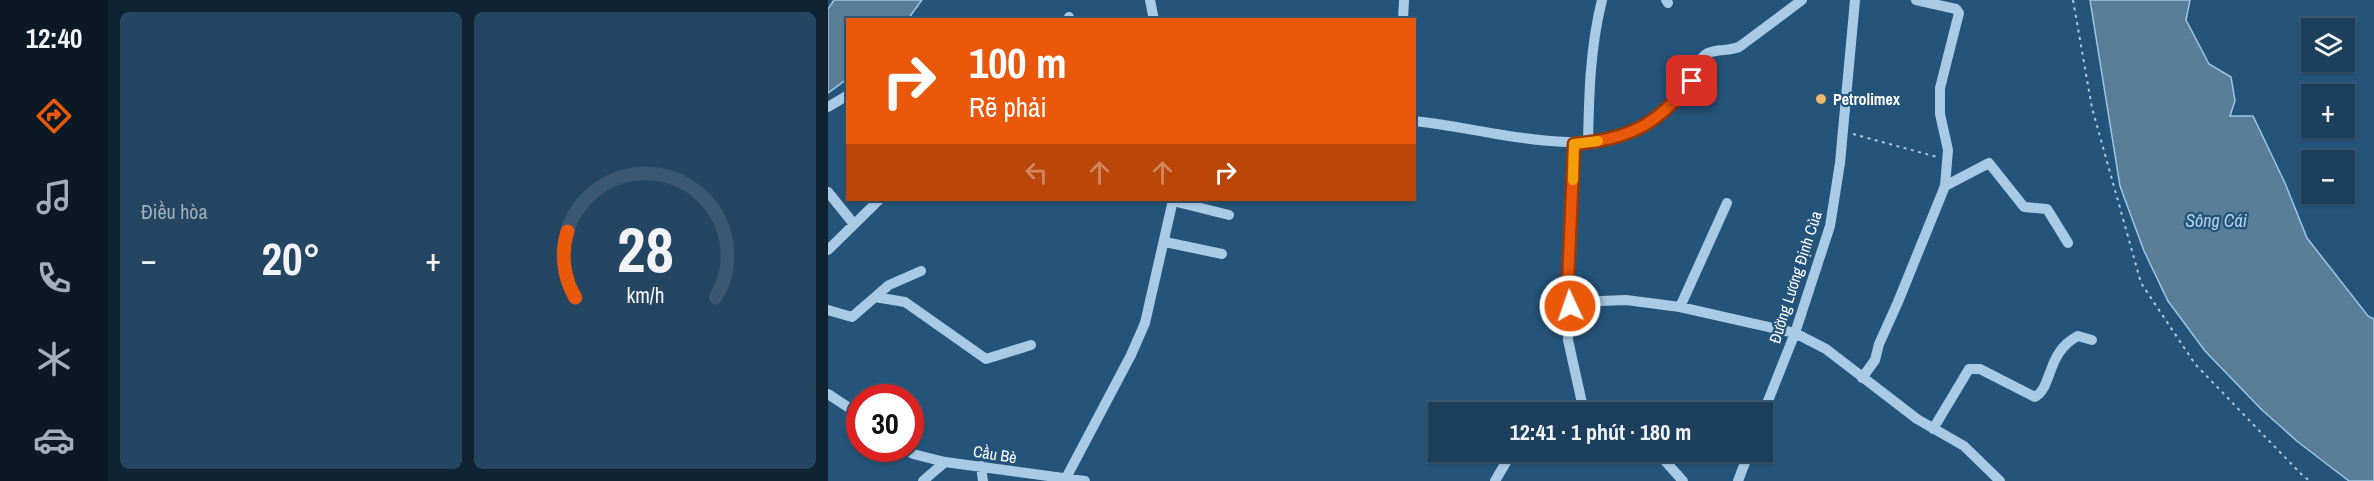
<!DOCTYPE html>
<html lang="vi">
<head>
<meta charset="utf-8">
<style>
	:root { --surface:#1c3f5c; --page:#254662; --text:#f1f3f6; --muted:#a0afbb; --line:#3a5872; --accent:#ea580c }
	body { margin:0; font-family:"Archivo Narrow",sans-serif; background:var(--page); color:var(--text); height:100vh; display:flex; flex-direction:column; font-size:22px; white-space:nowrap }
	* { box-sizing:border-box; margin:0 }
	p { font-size:20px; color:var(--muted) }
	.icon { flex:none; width:33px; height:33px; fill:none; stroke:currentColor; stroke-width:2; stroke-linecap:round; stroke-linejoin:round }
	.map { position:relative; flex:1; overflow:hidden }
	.drawer { display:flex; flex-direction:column; gap:12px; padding:12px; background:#0f2333; width:720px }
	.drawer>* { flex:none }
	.banner { position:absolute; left:18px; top:18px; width:570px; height:183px; border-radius:0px; box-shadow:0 2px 4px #0004,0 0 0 2px var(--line); background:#ea580c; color:#fff; overflow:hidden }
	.fabs { position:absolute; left:1473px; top:18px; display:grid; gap:12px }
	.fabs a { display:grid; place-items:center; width:54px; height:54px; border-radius:0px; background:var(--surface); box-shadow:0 2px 4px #0004,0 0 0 2px var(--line); font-size:30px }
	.speed { position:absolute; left:18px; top:384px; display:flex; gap:12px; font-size:30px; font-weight:700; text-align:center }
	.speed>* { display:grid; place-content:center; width:78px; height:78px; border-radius:50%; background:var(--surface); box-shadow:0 2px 4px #0004,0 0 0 2px var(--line); line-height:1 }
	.speed .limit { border:9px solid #d22; background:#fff; color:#111 }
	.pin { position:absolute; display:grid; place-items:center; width:51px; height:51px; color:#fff; margin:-26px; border-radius:12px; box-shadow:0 3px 9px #0006 }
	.me { position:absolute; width:66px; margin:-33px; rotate:357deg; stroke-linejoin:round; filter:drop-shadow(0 0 4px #0008) }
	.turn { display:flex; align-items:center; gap:21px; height:126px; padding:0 24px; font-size:27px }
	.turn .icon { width:78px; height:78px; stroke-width:2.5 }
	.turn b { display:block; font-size:42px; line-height:51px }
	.lanes { display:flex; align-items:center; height:57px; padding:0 24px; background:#0003; justify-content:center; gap:30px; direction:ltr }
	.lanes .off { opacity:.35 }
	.big { font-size:45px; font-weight:800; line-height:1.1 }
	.drawer .widget { flex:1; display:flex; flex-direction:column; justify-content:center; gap:9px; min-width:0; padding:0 21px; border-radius:9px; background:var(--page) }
	.drawer .dial { align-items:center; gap:0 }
	.dial svg { height:156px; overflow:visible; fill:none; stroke:var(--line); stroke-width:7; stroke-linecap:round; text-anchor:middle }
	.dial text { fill:var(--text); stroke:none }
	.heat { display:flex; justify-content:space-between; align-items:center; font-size:33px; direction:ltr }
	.drawer .tiles { flex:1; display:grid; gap:12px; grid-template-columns:repeat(2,1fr) }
	.trip { position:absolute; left:600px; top:402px; width:345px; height:60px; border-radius:0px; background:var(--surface); box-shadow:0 2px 4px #0004,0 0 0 2px var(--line); font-weight:800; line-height:60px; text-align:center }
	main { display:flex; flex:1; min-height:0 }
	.tab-bar { display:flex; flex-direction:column; width:108px; justify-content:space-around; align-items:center; background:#0b1925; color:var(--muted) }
	.tab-bar .icon { width:42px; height:42px }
	.tab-bar .selected { color:var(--accent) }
	.tab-bar b { font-size:27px; color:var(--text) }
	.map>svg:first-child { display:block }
	.water { fill:#5a7d98; stroke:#9cc6e4; stroke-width:1.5 }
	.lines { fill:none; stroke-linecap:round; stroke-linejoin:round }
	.path { stroke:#a8cae4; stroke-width:2; stroke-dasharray:3 4.5; stroke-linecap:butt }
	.minor { stroke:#a8cae4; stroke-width:10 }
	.route-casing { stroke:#983908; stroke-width:15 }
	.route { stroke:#ea580c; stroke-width:10 }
	.slow { stroke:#f59e0b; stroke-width:10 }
	.poi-dot { fill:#edb96d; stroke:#25547a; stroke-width:2 }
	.labels { text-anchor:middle; stroke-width:4.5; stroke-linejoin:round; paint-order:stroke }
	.poi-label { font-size:16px; font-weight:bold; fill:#fff; stroke:#25547a; text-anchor:start }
	.street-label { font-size:16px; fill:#fff; stroke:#25547a }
	.water-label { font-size:18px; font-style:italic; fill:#b3d4ec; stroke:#25547a }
</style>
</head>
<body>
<main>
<nav class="tab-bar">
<b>12:40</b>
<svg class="icon selected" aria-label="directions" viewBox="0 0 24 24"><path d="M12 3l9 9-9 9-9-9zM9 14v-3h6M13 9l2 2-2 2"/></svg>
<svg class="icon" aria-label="music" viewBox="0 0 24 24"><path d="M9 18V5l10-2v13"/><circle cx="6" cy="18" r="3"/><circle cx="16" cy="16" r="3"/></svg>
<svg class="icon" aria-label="phone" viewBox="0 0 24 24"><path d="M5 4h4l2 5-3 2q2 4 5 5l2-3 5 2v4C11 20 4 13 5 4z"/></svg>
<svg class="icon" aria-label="climate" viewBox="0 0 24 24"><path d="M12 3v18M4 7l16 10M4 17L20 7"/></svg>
<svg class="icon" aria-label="car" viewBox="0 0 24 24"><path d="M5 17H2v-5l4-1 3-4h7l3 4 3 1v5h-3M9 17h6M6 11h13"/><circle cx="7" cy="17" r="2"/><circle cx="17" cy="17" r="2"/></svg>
</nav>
<section class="drawer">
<div class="tiles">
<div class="widget"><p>Điều hòa</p>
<div class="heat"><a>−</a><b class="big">20°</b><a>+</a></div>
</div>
<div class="widget dial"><svg viewBox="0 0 100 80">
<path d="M14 69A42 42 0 1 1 86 69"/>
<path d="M14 69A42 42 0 0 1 10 35" stroke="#ea580c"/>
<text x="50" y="56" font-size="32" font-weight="700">28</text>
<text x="50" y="72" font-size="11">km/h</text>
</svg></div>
</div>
</section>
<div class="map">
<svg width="1546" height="481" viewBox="0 0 1546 481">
	<rect width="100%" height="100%" fill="#25547a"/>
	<path class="water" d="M6,0h88l-14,19 -60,1 -1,59 -19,14v-84z
		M1262,0h100l-4,20 23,44 22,13 4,24 -5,15h23l32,67 22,55 61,78 6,3v162h-25l-51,-39 -36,-32 -57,-59 -37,-50 -24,-50 -24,-65z"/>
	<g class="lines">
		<path class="path" d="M1245,0l19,108 49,175 54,81 109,113 7,4
			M1025,134l84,23"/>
		<path class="minor" d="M322,0l4,20
			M838,0l2,3
			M241,20v-3
			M575,20l1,-20
			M0,107l20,-12
			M586,121c67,6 175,42 233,4 17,-11 31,-26 42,-42 7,-9 8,-25 19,-30 10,-4 21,-2 31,-6l63,-47
			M760,143c1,-49 2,-95 14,-143
			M746,144l-6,138 2,24 -2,34 16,72
			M1117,186l44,-23 35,44 23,2 21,34
			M0,192l25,31
			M345,201l56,14
			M337,242l57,12
			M0,250l51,-50
			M47,297l30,5 81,57 45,-14
			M742,306l31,-5 25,-1 54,7 115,26 31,16 91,70 47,27 36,35
			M852,307l47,-104
			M0,310l24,7 37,-32 32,-14
			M1034,378l13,-18 4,-16 19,-42 47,-116 3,-36 -8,-36v-26l19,-75 -3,-4 -40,-9
			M0,394l32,21
			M651,410l2,2
			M934,416l33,-83 35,-107 10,-63 15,-163
			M1105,429l36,-60h11l55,28c18,-10 11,-45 43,-61l14,4
			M75,448l10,6 32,8 140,19
			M829,452l26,29
			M153,466l2,15
			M238,478l65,-123 14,-32 28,-123
			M95,481l22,-19
			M667,481l14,-24 -2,-5
			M910,481l11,-29"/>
	</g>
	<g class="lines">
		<defs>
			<path id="route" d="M742,306l-2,-24 6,-138c56,-5 83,-19 118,-63"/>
		</defs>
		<use href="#route" class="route-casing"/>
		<use href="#route" class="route"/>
		<path class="slow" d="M745,180l1,-36 24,-3"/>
	</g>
	<circle class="poi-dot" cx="993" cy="99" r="6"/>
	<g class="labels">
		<g class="poi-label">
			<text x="1005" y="105">Petrolimex</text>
		</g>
		<g class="street-label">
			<text transform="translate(967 277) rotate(-72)" y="6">Đường Lương Định Của</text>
			<text transform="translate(167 454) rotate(9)" y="6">Cầu Bè</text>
		</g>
		<g class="water-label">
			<text x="1388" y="227">Sông Cái</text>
		</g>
	</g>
</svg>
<div class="fabs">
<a><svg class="icon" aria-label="layers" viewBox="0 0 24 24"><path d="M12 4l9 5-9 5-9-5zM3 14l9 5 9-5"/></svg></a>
<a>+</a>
<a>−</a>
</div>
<div class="speed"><div class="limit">30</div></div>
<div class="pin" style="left:864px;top:81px;background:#d93025"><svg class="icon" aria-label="arrive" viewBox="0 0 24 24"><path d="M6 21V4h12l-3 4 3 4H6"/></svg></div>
<svg class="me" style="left:742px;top:306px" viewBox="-20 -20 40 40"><circle r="17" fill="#ea580c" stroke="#fff" stroke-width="3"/><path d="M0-11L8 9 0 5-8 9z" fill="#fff"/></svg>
<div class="trip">12:41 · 1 phút · 180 m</div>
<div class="banner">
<div class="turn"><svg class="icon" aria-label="right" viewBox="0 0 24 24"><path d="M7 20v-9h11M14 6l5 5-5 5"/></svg><div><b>100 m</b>Rẽ phải</div></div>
<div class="lanes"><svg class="icon off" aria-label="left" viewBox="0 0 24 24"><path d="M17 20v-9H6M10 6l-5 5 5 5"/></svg><svg class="icon off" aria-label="ahead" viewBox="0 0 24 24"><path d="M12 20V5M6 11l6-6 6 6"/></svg><svg class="icon off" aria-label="ahead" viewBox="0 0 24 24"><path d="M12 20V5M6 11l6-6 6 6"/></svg><svg class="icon" aria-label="right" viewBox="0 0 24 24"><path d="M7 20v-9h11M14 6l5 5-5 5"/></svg></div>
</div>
</div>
</main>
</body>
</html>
